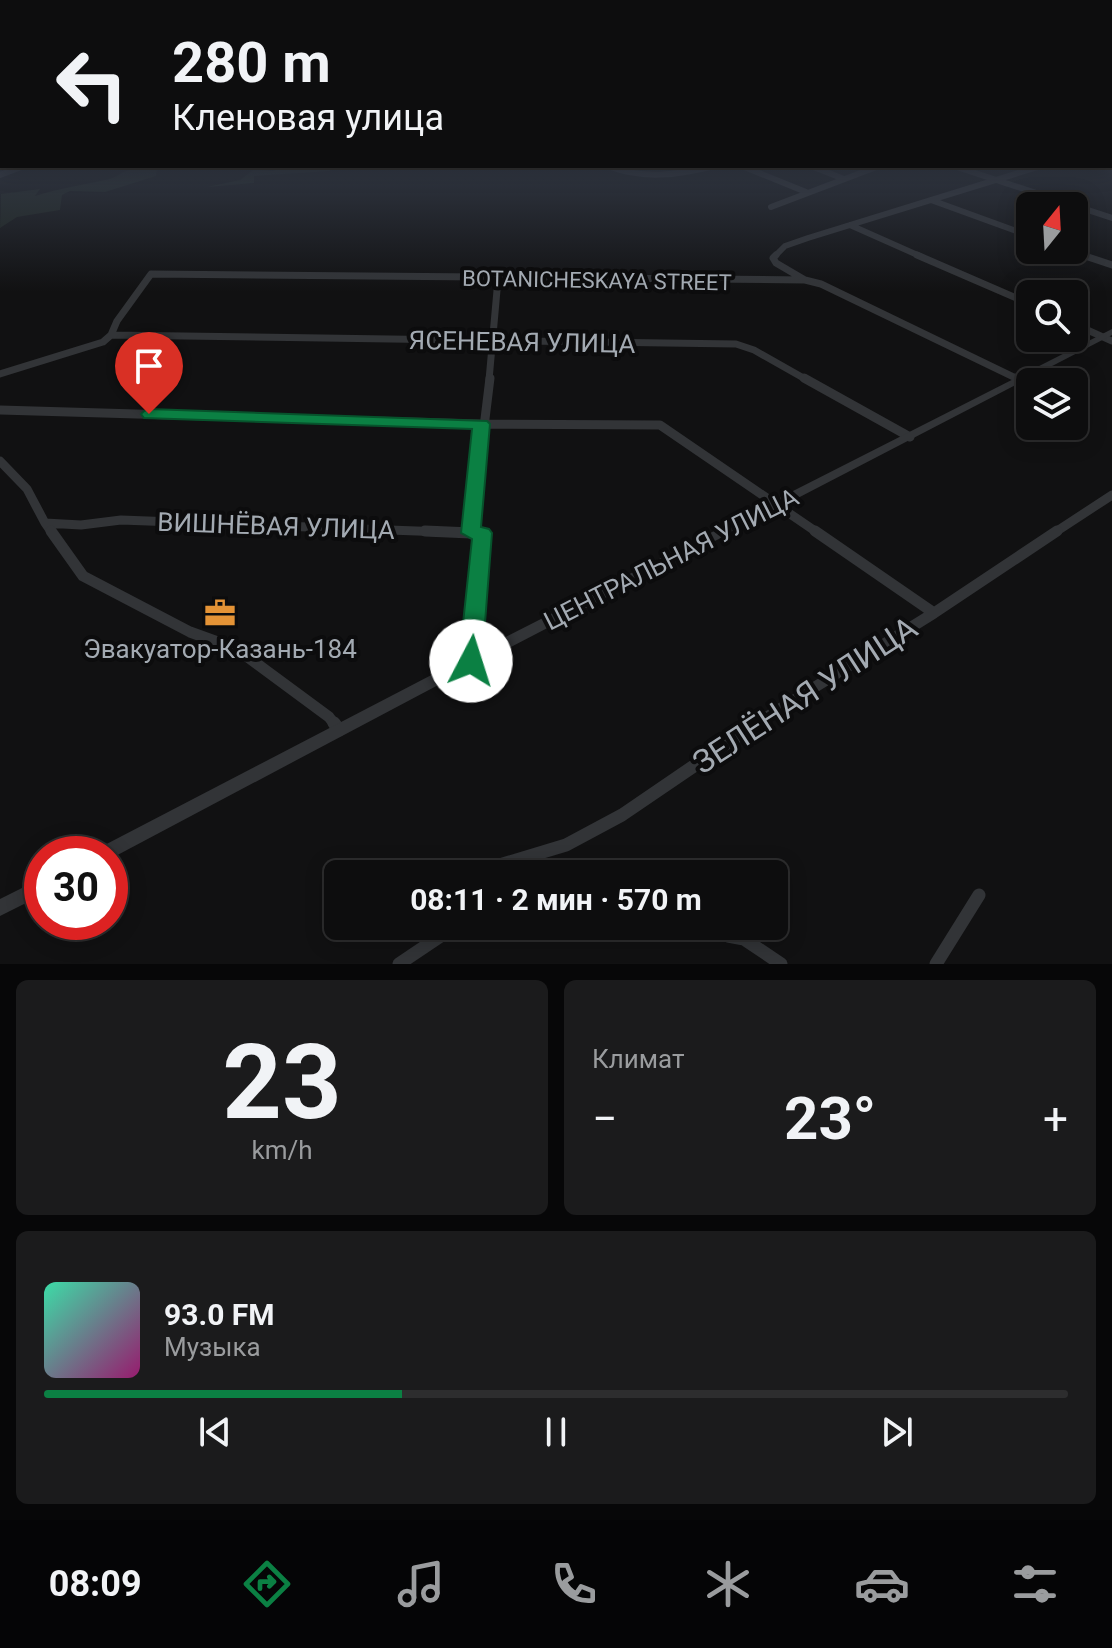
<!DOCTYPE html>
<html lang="ru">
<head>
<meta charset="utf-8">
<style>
	:root { --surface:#0d0d0e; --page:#1b1b1c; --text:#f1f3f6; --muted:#9a9c9e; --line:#2d2d2e; --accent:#0b8043 }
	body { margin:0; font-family:Roboto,sans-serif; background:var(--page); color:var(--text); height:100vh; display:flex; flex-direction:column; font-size:30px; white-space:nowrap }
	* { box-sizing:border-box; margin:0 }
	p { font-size:26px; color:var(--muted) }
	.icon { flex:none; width:44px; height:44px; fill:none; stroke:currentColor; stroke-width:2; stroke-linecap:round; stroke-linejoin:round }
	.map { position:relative; height:964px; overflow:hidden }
	.panel { display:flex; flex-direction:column; gap:16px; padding:16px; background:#070708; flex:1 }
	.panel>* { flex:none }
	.top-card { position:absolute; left:0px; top:0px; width:1112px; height:168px; box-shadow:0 4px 20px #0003,0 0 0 2px var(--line); background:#0d0d0e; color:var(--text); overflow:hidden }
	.needle { width:52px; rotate:18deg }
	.buttons { position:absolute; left:1016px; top:192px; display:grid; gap:16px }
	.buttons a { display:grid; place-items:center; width:72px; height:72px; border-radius:12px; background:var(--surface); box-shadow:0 4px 20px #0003,0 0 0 2px var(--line); font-size:40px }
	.speed { position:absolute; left:24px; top:836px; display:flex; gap:16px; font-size:40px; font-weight:700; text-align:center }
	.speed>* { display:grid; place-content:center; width:104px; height:104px; border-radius:50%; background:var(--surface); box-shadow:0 4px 20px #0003,0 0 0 2px var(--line); line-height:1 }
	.speed .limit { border:12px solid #d22; background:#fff; color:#111 }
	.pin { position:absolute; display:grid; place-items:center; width:68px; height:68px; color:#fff; margin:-82px -34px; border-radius:50% 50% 50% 0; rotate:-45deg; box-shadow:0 0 8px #0007 }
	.pin .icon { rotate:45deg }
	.me { position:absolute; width:88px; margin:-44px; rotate:5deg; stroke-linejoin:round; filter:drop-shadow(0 0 6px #0008) }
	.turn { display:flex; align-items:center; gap:28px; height:168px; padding:0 40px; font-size:36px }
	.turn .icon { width:104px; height:104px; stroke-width:2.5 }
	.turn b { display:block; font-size:56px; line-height:68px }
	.big { font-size:60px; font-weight:700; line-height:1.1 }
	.panel .widget { flex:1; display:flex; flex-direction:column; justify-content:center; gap:12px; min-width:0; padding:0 28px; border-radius:12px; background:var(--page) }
	.panel .dial { align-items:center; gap:0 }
	.dial b { font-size:104px; line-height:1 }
	.song { display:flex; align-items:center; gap:24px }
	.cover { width:96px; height:96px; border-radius:12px; background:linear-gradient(135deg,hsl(160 70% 55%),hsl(320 70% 35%)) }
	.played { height:8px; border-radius:4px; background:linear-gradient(90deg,var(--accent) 35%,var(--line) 35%) }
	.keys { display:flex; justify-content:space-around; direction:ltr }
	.heat { display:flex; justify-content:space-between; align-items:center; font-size:44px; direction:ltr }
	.panel .tiles { flex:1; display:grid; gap:16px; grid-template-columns:1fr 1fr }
	.widget:last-child { grid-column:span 2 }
	.trip { position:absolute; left:324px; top:860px; width:464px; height:80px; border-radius:12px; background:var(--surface); box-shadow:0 4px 20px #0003,0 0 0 2px var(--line); font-weight:700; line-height:80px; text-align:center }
	.menu { display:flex; height:128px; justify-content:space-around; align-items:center; background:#050506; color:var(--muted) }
	.menu .icon { width:56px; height:56px }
	.menu .on { color:var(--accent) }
	.menu b { font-size:36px; color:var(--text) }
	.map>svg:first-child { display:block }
	.green { fill:#1d241e }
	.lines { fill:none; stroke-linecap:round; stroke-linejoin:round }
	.minor-far4 { stroke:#323437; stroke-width:6 }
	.minor-far3 { stroke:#323437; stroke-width:7 }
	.minor-far2 { stroke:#323437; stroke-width:9 }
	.minor-far1 { stroke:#323437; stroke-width:11 }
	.minor { stroke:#323437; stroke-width:13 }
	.tertiary { fill:#323437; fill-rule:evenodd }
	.route { fill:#0b8043; stroke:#07532c; stroke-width:2 }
	.labels { text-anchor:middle; stroke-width:8; stroke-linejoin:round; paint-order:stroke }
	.far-street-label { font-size:22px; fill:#a3aab2; stroke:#0c0c0d }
	.street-label { font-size:26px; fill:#a3aab2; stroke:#0c0c0d }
	.poi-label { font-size:26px; fill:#a3aab2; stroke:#0c0c0d }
	.near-street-label { font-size:32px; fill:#a3aab2; stroke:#0c0c0d }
</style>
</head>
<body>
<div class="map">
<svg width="1112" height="964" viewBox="0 0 1112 964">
	<rect width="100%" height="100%" fill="#111112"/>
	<path class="green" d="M164,166l-7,3 -1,7 -51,16 -35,-1 -8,4 -2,15 -43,7 -17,11 1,-34 39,-5 -5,7c25,-8 48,-11 74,-17 6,-1 11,-6 17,-8 11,-4 27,-5 38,-5z
		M286,166h52l-9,5 -75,5v7l-47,4 33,-7 13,-10 20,1z"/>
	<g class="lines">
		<path class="minor-far4" d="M608,166c36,14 69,9 106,0
			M742,166l64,26
			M811,166l33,13
			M954,166l158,52
			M0,175l24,-9
			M931,200l99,36
			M771,207l108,-41
			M850,225l72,32
			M1068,250l19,7
			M774,257l11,-11 23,-8 233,-72"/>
		<path class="minor-far3" d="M776,255l-3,3 3,5 29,17
			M917,255l113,49
			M1082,255l30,10
			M1074,324l38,17
			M111,335l625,9 18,6 53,30
			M0,374l103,-32 8,-7 6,-14 34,-47 654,6 16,4 199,96
			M489,380l9,-101"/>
		<path class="minor-far2" d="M804,378l106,59
			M1016,378l5,2
			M0,410l481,14 179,1 158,108
			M0,461l27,28 18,34 36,2 40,-5 350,13
			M45,523l7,10
			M482,533h-11l19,-155
			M1054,533l58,-38"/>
		<path class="minor-far1" d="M51,531l32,45 107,56 47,17 92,68 6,8
			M425,531l46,2
			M815,531l119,82
			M471,661l11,-128 -11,-2
			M754,725l180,-112 123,-82"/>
		<path class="minor" d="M334,723l5,7
			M488,874l5,-7 73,-22 56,-30 135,-92
			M728,936l16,3 37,25
			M399,964l46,-31 5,-7
			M936,964l43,-69"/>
		<path class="tertiary" d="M1112,329v6l-636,330 -366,194v-5h-15l2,-5 369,-192z
			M42,878v17l-42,21v-17z"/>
	</g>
	<linearGradient id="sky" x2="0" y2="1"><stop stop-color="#09090a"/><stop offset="0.54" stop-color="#323844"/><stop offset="1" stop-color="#323844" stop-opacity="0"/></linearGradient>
	<rect width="1112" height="292" fill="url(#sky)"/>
	<path class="route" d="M149,409l338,12 3,3 -9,103 8,2 3,4 -10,128 -3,6 -8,2 -8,-2 -4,-6 13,-122 -11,-6 11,-104 -328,-11 -3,-4 3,-3z"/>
	<defs>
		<symbol id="office-bare" viewBox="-9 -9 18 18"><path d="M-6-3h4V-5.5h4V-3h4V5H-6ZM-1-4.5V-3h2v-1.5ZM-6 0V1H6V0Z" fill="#e49336" stroke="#0c0c0d" stroke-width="2.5" paint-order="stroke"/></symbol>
	</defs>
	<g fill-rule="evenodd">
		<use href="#office-bare" x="198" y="591" width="44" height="44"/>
	</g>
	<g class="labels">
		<g class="far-street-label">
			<text transform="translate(597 280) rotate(1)" y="8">BOTANICHESKAYA STREET</text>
		</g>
		<g class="street-label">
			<text transform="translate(522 342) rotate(1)" y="9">ЯСЕНЕВАЯ УЛИЦА</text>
			<text transform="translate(276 526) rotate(2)" y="9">ВИШНЁВАЯ УЛИЦА</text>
			<text transform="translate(671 559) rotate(-27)" y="9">ЦЕНТРАЛЬНАЯ УЛИЦА</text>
		</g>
		<g class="poi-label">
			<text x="220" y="658">Эвакуатор-Казань-184</text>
		</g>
		<g class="near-street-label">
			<text transform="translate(805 695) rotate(-33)" y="11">ЗЕЛЁНАЯ УЛИЦА</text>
		</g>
	</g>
</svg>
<div class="buttons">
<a><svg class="needle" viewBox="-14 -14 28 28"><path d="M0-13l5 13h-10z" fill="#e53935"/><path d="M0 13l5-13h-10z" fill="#9a9c9e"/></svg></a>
<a><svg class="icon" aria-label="search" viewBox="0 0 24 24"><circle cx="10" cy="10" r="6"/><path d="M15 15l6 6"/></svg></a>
<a><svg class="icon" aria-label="layers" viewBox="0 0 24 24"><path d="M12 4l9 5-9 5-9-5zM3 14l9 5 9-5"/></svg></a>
</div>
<div class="speed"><div class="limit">30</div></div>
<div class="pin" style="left:149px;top:414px;background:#d93025"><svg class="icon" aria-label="arrive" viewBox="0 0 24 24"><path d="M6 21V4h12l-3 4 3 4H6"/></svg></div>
<svg class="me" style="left:471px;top:661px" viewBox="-20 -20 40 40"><circle r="19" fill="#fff"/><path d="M0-13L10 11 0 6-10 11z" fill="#0b8043"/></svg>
<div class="trip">08:11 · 2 мин · 570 m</div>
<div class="top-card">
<div class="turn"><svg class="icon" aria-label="left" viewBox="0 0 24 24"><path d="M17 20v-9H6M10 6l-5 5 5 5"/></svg><div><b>280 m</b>Кленовая улица</div></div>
</div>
</div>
<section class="panel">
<div class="tiles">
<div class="widget dial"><b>23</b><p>km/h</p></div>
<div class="widget"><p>Климат</p>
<div class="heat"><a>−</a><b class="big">23°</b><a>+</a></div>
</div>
<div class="widget">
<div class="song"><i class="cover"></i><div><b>93.0 FM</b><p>Музыка</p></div></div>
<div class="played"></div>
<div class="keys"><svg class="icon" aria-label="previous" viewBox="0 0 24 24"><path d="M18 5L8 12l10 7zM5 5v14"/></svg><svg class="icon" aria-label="pause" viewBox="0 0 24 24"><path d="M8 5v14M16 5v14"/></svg><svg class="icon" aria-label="next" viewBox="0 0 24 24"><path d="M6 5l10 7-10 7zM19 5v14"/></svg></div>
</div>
</div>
</section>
<nav class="menu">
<b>08:09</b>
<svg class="icon on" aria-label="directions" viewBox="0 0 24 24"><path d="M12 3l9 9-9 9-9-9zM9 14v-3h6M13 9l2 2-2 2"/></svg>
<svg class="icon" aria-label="music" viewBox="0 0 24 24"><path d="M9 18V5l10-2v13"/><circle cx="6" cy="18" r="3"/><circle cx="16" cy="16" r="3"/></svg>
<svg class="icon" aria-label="phone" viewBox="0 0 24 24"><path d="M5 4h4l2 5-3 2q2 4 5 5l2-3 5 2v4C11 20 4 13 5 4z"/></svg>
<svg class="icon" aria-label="climate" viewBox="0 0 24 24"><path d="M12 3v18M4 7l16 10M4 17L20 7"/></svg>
<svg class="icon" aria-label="car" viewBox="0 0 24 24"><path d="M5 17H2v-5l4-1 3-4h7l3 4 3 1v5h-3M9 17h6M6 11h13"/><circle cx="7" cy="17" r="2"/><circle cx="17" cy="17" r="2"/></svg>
<svg class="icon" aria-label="filters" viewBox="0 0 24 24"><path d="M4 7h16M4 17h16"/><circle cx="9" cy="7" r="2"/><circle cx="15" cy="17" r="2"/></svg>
</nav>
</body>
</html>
